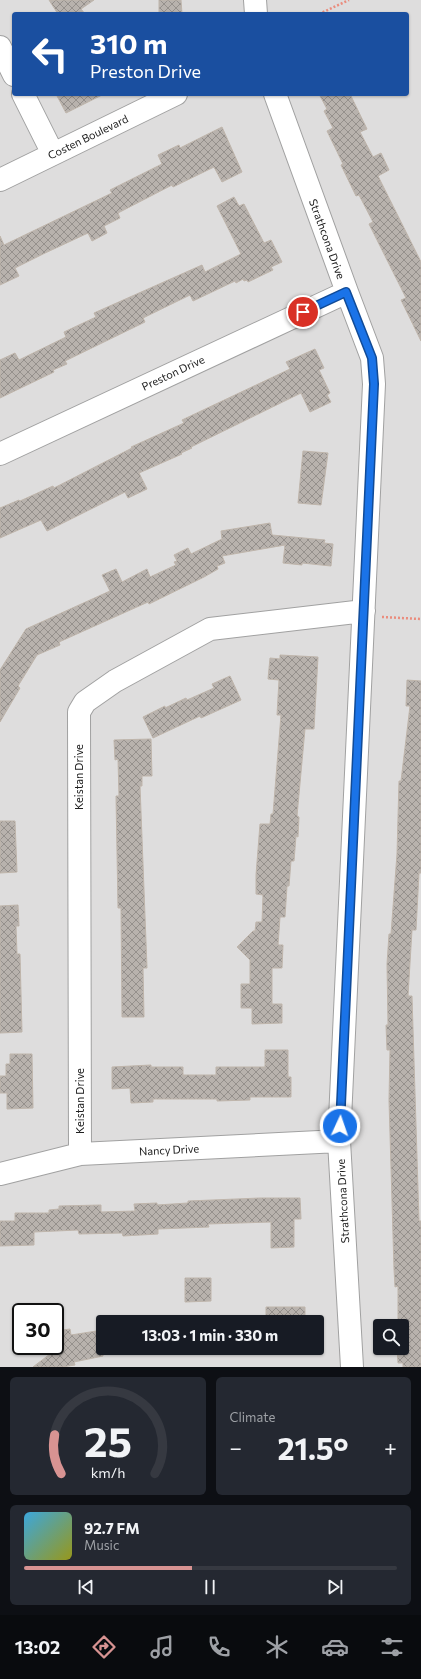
<!DOCTYPE html>
<html lang="en">
<head>
<meta charset="utf-8">
<style>
	:root { --surface:#171b24; --page:#242831; --text:#f1f3f6; --muted:#9ea1a6; --line:#363941; --accent:#d89392 }
	body { margin:0; font-family:Commissioner,sans-serif; background:var(--page); color:var(--text); height:100vh; display:flex; flex-direction:column; font-size:15px; white-space:nowrap }
	* { box-sizing:border-box; margin:0 }
	p { font-size:13px; color:var(--muted) }
	.icon { flex:none; width:22px; height:22px; fill:none; stroke:currentColor; stroke-width:2; stroke-linecap:round; stroke-linejoin:round }
	.map { position:relative; height:1367px; overflow:hidden }
	.side { display:flex; flex-direction:column; gap:10px; padding:10px; background:#0d0f14; flex:1 }
	.side>* { flex:none }
	.hud { position:absolute; left:12px; top:12px; width:397px; height:84px; border-radius:4px; box-shadow:0 1px 3px #0004; background:#1a4fa0; color:#fff; overflow:hidden }
	.buttons { position:absolute; left:373px; top:1319px; display:grid; gap:8px }
	.buttons a { display:grid; place-items:center; width:36px; height:36px; border-radius:4px; background:var(--surface); box-shadow:0 1px 3px #0004; font-size:20px }
	.speed { position:absolute; left:12px; top:1303px; display:flex; gap:8px; font-size:20px; font-weight:700; text-align:center }
	.speed>* { display:grid; place-content:center; width:52px; height:52px; border-radius:50%; background:var(--surface); box-shadow:0 1px 3px #0004; line-height:1 }
	.speed .limit { border:2px solid #111; border-radius:6px; background:#fff; color:#111 }
	.pin { position:absolute; display:grid; place-items:center; width:34px; height:34px; color:#fff; margin:-17px; border:2px solid #fff; border-radius:50%; box-shadow:0 1px 4px #0007 }
	.me { position:absolute; width:44px; margin:-22px; rotate:3deg; stroke-linejoin:round; filter:drop-shadow(0 0 3px #0008) }
	.turn { display:flex; align-items:center; gap:14px; height:84px; padding:0 12px; font-size:18px }
	.turn .icon { width:52px; height:52px; stroke-width:2.5 }
	.turn b { display:block; font-size:28px; line-height:34px }
	.big { font-size:30px; font-weight:700; line-height:1.1 }
	.side .tile { flex:1; display:flex; flex-direction:column; justify-content:center; gap:6px; min-width:0; padding:0 14px; border-radius:6px; background:var(--page) }
	.side .dial { align-items:center; gap:0 }
	.dial svg { height:104px; overflow:visible; fill:none; stroke:var(--line); stroke-width:7; stroke-linecap:round; text-anchor:middle }
	.dial text { fill:var(--text); stroke:none }
	.song { display:flex; align-items:center; gap:12px }
	.cover { width:48px; height:48px; border-radius:6px; background:linear-gradient(135deg,hsl(200 70% 55%),hsl(60 70% 35%)) }
	.played { height:4px; border-radius:2px; background:linear-gradient(90deg,var(--accent) 45%,var(--line) 45%) }
	.keys { display:flex; justify-content:space-around; direction:ltr }
	.heat { display:flex; justify-content:space-between; align-items:center; font-size:22px; direction:ltr }
	.side .tiles { flex:1; display:grid; gap:10px; grid-template-columns:1fr 1fr }
	.tile:last-child { grid-column:span 2 }
	.trip { position:absolute; left:96px; top:1315px; width:228px; height:40px; border-radius:4px; background:var(--surface); box-shadow:0 1px 3px #0004; font-weight:700; line-height:40px; text-align:center }
	.menu { display:flex; height:64px; justify-content:space-around; align-items:center; background:#090b0e; color:var(--muted) }
	.menu .icon { width:28px; height:28px }
	.menu .selected { color:var(--accent) }
	.menu b { font-size:18px; color:var(--text) }
	.map>svg:first-child { display:block }
	.residential { fill:#dedddd; fill-rule:evenodd }
	.building { fill:url(#building-cross-hatch); stroke:#bfb5ab }
	.lines { fill:none; stroke-linecap:round; stroke-linejoin:round }
	.minor-casing { stroke:#a1a1a1; stroke-width:24 }
	.path { stroke:#ea8c7d; stroke-width:2.5; stroke-dasharray:2 2; stroke-linecap:butt }
	.minor { stroke:#fff; stroke-width:22 }
	.route-casing { stroke:#114b97; stroke-width:10 }
	.route { stroke:#1a73e8; stroke-width:7 }
	.labels { text-anchor:middle; stroke-width:3; stroke-linejoin:round; paint-order:stroke }
	.street-label { font-size:11px; fill:#202020; stroke:#fff }
</style>
</head>
<body>
<div class="map">
<svg width="421" height="1367" viewBox="0 0 421 1367">
	<defs>
		<pattern id="building-cross-hatch" width="8" height="8" patternUnits="userSpaceOnUse"><rect width="8" height="8" fill="#b8b2ad"/><path d="M0 0l8 8M0 8l8-8" fill="none" stroke="#95908c"/></pattern>
	</defs>
	<rect width="100%" height="100%" fill="#efede7"/>
	<path class="residential" d="M0,0h421v1367h-421zM14,14h393v80h-393zM21,1312h34v34h-34zM103,1322h214v26h-214zM380,1326h22v22h-22z"/>
	<path class="building" d="M49,0h45l-13,9 4,5h-27z
		M159,0h22l1,14h-23z
		M56,94h48l-38,19z
		M319,94h31l17,35 -7,3 13,25 8,-4 8,17 -11,6 43,86v79l-20,-41 5,-2 -37,-74 4,-2 -14,-27 -3,1 -15,-31 2,-1 -16,-33 6,-3 -9,-17 3,-2z
		M222,127l20,45 -20,10 -8,-15 -41,20 -1,-2 -54,28 2,5 -16,8 3,7 -15,8 -4,-8 -45,21 -28,14 4,8 -19,9v-49l4,9 108,-52 -2,-3 52,-26 -4,-9 21,-10 1,3z
		M234,197l5,9 5,-2 20,39 7,-3 11,22 -11,5 2,3 -25,12 -1,-2 -3,1 -1,-2 -7,4 -1,-2 -42,20 -3,-6 -47,23 2,4 -80,39 2,3 -14,6 1,2 -54,26v-38l15,-7 4,7 47,-23 -2,-5 32,-15 -2,-4 108,-48 3,7 36,-18 -24,-48z
		M315,349l9,19 -5,2 11,23 -3,2 4,7 -21,10 -9,-19 -110,54 1,1 -11,5 1,1 -43,19 8,16 -19,9 -3,-6 -78,39 -6,-11 -41,18v-30l19,-8 1,1 33,-15 1,2 78,-40 -1,-1 53,-24 -2,-3 108,-51 -4,-7z
		M303,451l25,2 -7,52 -23,-2z
		M270,523l2,12 53,5 -1,3 9,1 -2,22 -29,-3v2l-19,-2 2,-18 -63,11 3,7 -8,3 1,3 -14,8 -55,27 -1,-2 -89,40 1,3 -23,10 -19,31 2,2 -20,34v-52l26,-41 84,-38 -8,-16 14,-6 6,13 25,-13 3,8 26,-12 -2,-3 3,-1 -3,-6 14,-7 3,6 31,-15 -1,-8z
		M280,655l38,2 -4,72h-9l-8,87 2,1 -1,20 -2,-1 -2,25h-3l-2,25h-2l-2,31h-5l-2,28h5l-1,23h-10v36h10v19l-30,1v-16h-11v-24h9v-24l-13,-13 16,-16h2l1,-9h6l1,-27 -7,-1v-19l4,-51h10l1,-10h2l8,-99h-4l2,-35 -11,-1 2,-21 10,1z
		M230,676l11,24 -40,18 -1,-2 -47,22 -10,-21 22,-11v2l21,-10 1,2 27,-12 -2,-4z
		M407,680l14,1v192h-2l-3,57h-4l-4,66h4l7,225h2v146h-18v-4h-5l-1,-15h5v-22h-4v-40l-3,1 -1,-18 -5,-169 1,-50h-3l-1,-25h2l-1,-61 2,-30h2l6,-80 2,-73h2l9,-75h-4z
		M151,739l1,37h-10v10h-2l7,182h-4l1,49h-22l-1,-109h-3l-2,-112h3l-1,-37 -3,1 -1,-20z
		M0,821h15l2,51 -17,1z
		M18,905l1,21h-3l1,28h3l2,78 -22,1v-127z
		M265,1050h23v27h3v20h-41v3l-33,1v-2h-64v3l-22,1 -1,-15 -18,1v-22l39,-2v2h32v8h33v-8h49z
		M10,1054h22l1,54 -26,1v-16h-7v-17h6v-12h4z
		M260,1198h40l1,21h-7v28l-23,1v-26l-63,2 1,3 -51,2v5l-35,2 -1,-3 -43,1 -1,-4 -44,2v13l-34,1v-25h15v-8h34v-3l10,-1v-3l42,-1v7l34,-1 -1,-7 23,-1v2l31,-2v-2z
		M185,1278h26v23l-26,1z
		M266,1307h39v15h-90l-1,-6h52z
		M70,1329l1,6 32,-5v26l-29,6 1,3 -13,2h-29l17,-13 -2,-8h7v-15z
		M215,1348h74l-59,3 -15,-1z"/>
	<g class="lines">
		<defs>
			<path id="minor" d="M255,0l1,14
				M0,47l14,28
				M23,94l30,60
				M275,94l72,198 25,66 2,26 -35,757 13,226
				M0,180l176,-86
				M0,454l347,-162
				M80,1154l-1,-442 6,-10 30,-21 95,-52 154,-18
				M0,1174l80,-20 259,-13"/>
		</defs>
		<use href="#minor" class="minor-casing"/>
		<path class="path" d="M319,14l30,-14
			M382,617l39,2"/>
		<use href="#minor" class="minor"/>
	</g>
	<g class="lines">
		<defs>
			<path id="route" d="M303,312l43,-20 26,66 2,26 -34,742"/>
		</defs>
		<use href="#route" class="route-casing"/>
		<use href="#route" class="route"/>
	</g>
	<g class="labels">
		<g class="street-label">
			<text transform="translate(88 137) rotate(-26)" y="4">Costen Boulevard</text>
			<text transform="translate(327 239) rotate(70)" y="4">Strathcona Drive</text>
			<text transform="translate(173 373) rotate(-25)" y="4">Preston Drive</text>
			<text transform="translate(79 777) rotate(-90)" y="4">Keistan Drive</text>
			<text transform="translate(80 1101) rotate(-90)" y="4">Keistan Drive</text>
			<text transform="translate(169 1150) rotate(-3)" y="4">Nancy Drive</text>
			<text transform="translate(343 1201) rotate(-93)" y="4">Strathcona Drive</text>
		</g>
	</g>
</svg>
<div class="buttons">
<a><svg class="icon" aria-label="search" viewBox="0 0 24 24"><circle cx="10" cy="10" r="6"/><path d="M15 15l6 6"/></svg></a>
</div>
<div class="speed"><div class="limit">30</div></div>
<div class="pin" style="left:303px;top:312px;background:#d93025"><svg class="icon" aria-label="arrive" viewBox="0 0 24 24"><path d="M6 21V4h12l-3 4 3 4H6"/></svg></div>
<svg class="me" style="left:340px;top:1126px" viewBox="-20 -20 40 40"><circle r="17" fill="#1a73e8" stroke="#fff" stroke-width="3"/><path d="M0-11L8 9 0 5-8 9z" fill="#fff"/></svg>
<div class="trip">13:03 · 1 min · 330 m</div>
<div class="hud">
<div class="turn"><svg class="icon" aria-label="left" viewBox="0 0 24 24"><path d="M17 20v-9H6M10 6l-5 5 5 5"/></svg><div><b>310 m</b>Preston Drive</div></div>
</div>
</div>
<section class="side">
<div class="tiles">
<div class="tile dial"><svg viewBox="0 0 100 80">
<path d="M14 69A42 42 0 1 1 86 69"/>
<path d="M14 69A42 42 0 0 1 9 39" stroke="#d89392"/>
<text x="50" y="56" font-size="32" font-weight="700">25</text>
<text x="50" y="72" font-size="11">km/h</text>
</svg></div>
<div class="tile"><p>Climate</p>
<div class="heat"><a>−</a><b class="big">21.5°</b><a>+</a></div>
</div>
<div class="tile">
<div class="song"><i class="cover"></i><div><b>92.7 FM</b><p>Music</p></div></div>
<div class="played"></div>
<div class="keys"><svg class="icon" aria-label="previous" viewBox="0 0 24 24"><path d="M18 5L8 12l10 7zM5 5v14"/></svg><svg class="icon" aria-label="pause" viewBox="0 0 24 24"><path d="M8 5v14M16 5v14"/></svg><svg class="icon" aria-label="next" viewBox="0 0 24 24"><path d="M6 5l10 7-10 7zM19 5v14"/></svg></div>
</div>
</div>
</section>
<nav class="menu">
<b>13:02</b>
<svg class="icon selected" aria-label="directions" viewBox="0 0 24 24"><path d="M12 3l9 9-9 9-9-9zM9 14v-3h6M13 9l2 2-2 2"/></svg>
<svg class="icon" aria-label="music" viewBox="0 0 24 24"><path d="M9 18V5l10-2v13"/><circle cx="6" cy="18" r="3"/><circle cx="16" cy="16" r="3"/></svg>
<svg class="icon" aria-label="phone" viewBox="0 0 24 24"><path d="M5 4h4l2 5-3 2q2 4 5 5l2-3 5 2v4C11 20 4 13 5 4z"/></svg>
<svg class="icon" aria-label="climate" viewBox="0 0 24 24"><path d="M12 3v18M4 7l16 10M4 17L20 7"/></svg>
<svg class="icon" aria-label="car" viewBox="0 0 24 24"><path d="M5 17H2v-5l4-1 3-4h7l3 4 3 1v5h-3M9 17h6M6 11h13"/><circle cx="7" cy="17" r="2"/><circle cx="17" cy="17" r="2"/></svg>
<svg class="icon" aria-label="filters" viewBox="0 0 24 24"><path d="M4 7h16M4 17h16"/><circle cx="9" cy="7" r="2"/><circle cx="15" cy="17" r="2"/></svg>
</nav>
</body>
</html>
